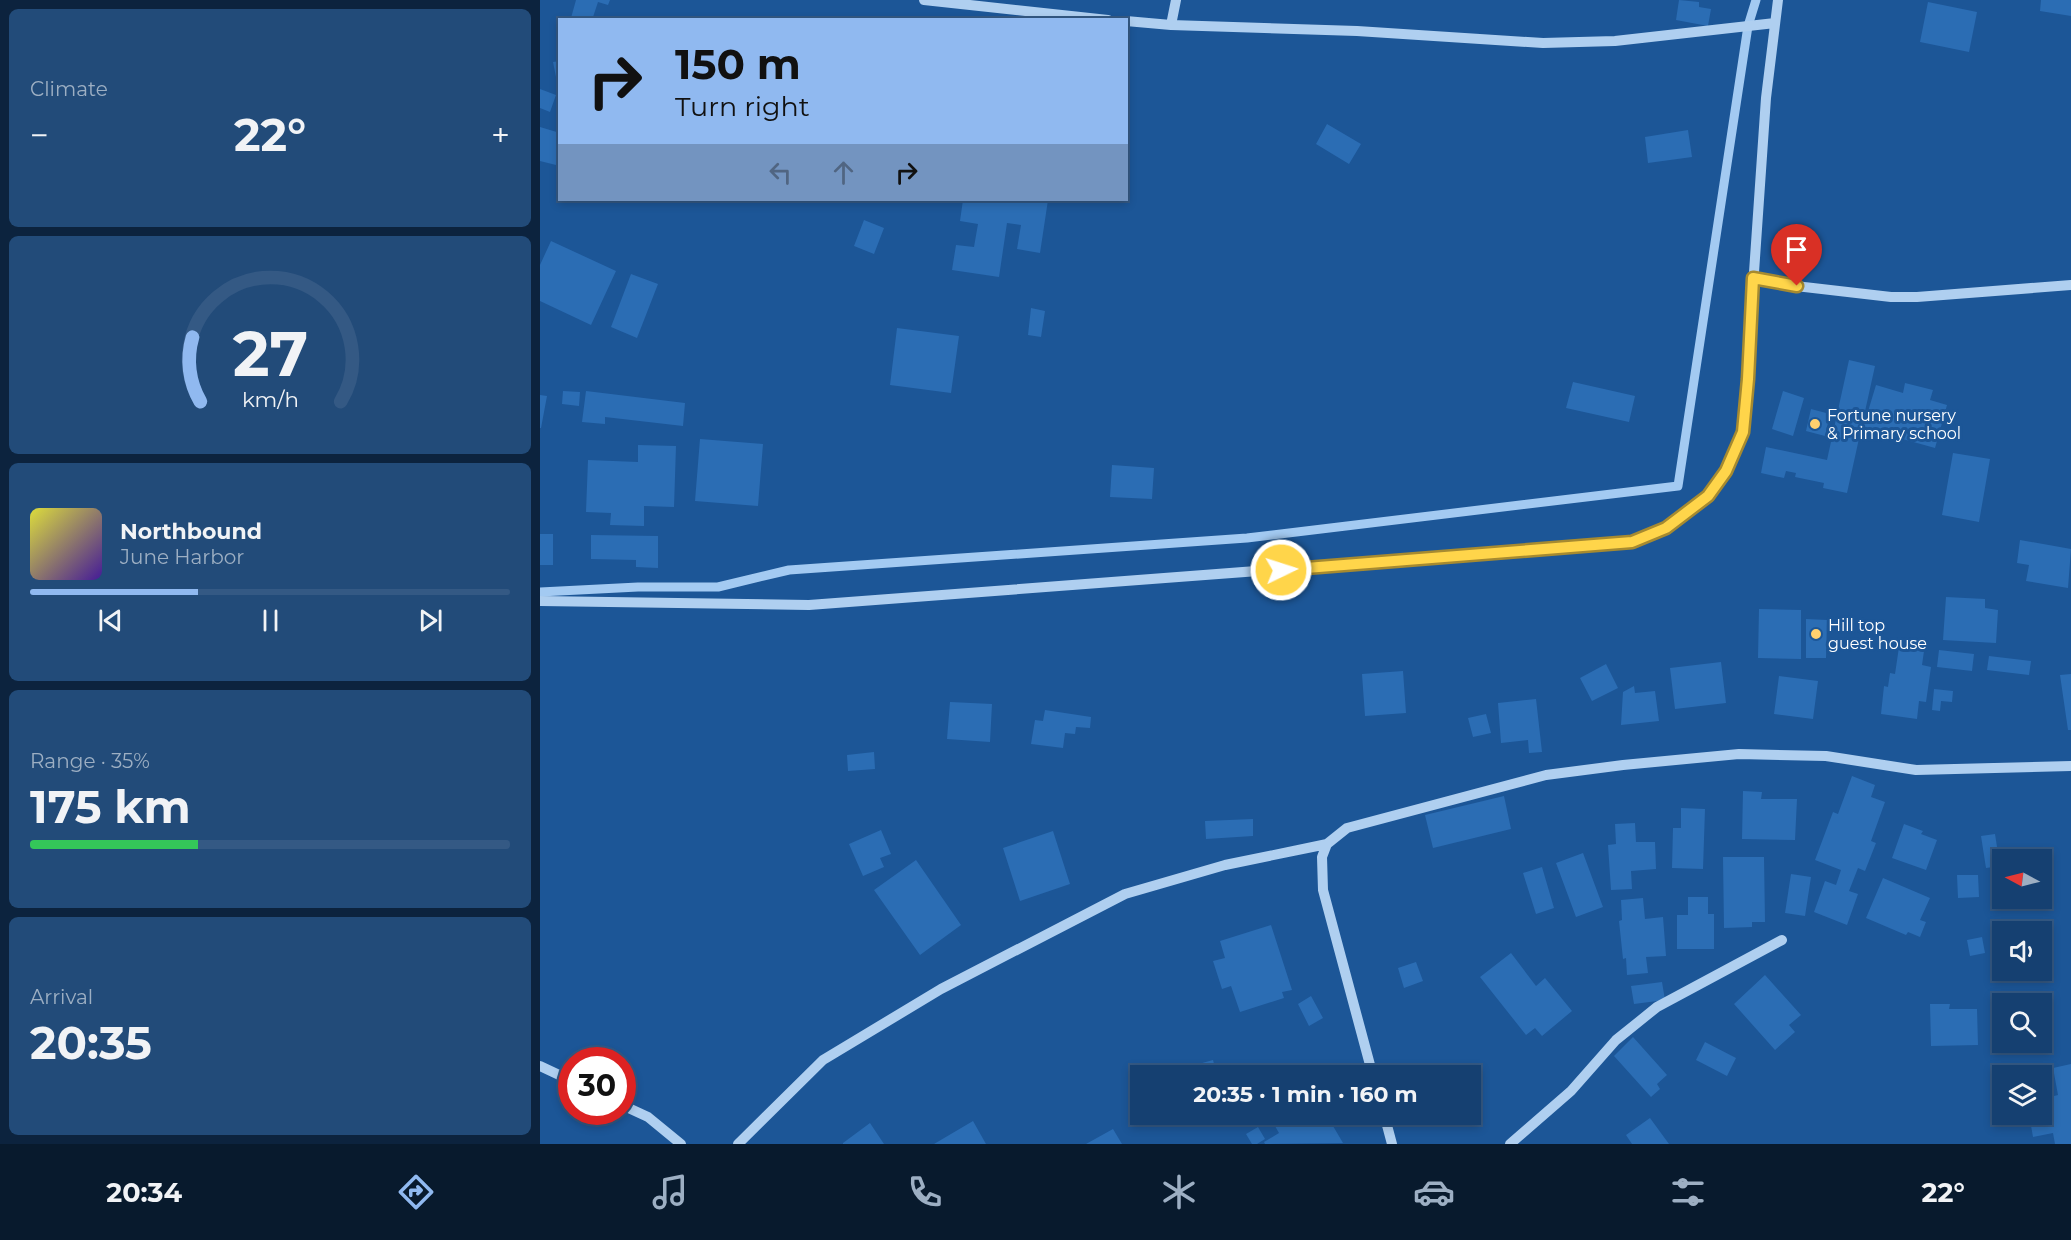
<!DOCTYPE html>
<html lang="en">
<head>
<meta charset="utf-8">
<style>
	:root { --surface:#154071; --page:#224b79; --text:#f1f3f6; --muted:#9dafc3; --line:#345984; --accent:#90b9f0 }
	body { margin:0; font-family:Montserrat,sans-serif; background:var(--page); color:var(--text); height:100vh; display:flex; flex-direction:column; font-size:22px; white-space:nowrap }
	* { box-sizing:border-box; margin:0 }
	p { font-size:20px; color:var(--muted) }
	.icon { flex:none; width:33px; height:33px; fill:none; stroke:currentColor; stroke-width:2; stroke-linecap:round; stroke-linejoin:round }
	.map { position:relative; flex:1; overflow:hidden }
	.sheet { display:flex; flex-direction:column; gap:9px; padding:9px; background:#0c233e; width:540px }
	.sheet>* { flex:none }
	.top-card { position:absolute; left:18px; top:18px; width:570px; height:183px; border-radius:0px; box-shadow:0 3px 9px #0003,0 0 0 2px var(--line); background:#90b9f0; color:#111; overflow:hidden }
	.needle { width:39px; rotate:277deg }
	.controls { position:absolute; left:1452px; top:849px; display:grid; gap:12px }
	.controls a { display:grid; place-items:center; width:60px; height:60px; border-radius:0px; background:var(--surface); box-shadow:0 3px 9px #0003,0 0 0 2px var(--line); font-size:30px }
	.speed { position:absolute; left:18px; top:1047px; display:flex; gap:12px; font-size:30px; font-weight:700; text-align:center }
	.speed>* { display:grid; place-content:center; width:78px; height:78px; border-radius:50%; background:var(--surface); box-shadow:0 3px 9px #0003,0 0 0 2px var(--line); line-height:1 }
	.speed .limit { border:9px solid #d22; background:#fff; color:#111 }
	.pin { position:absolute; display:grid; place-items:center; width:51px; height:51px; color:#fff; margin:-62px -26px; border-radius:50% 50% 50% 0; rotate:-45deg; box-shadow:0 0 6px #0007 }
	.pin .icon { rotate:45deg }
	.me { position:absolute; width:66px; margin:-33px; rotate:86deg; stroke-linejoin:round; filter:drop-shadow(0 0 4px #0008) }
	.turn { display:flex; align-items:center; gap:21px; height:126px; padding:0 18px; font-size:27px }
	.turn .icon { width:78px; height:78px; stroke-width:2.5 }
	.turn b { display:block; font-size:42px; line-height:51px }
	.lanes { display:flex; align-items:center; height:57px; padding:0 18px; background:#0003; justify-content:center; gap:30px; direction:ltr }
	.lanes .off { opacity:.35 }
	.big { font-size:45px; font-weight:700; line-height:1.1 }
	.sheet .card { flex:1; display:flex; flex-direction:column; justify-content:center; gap:9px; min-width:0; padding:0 21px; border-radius:9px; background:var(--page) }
	.sheet .dial { align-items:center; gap:0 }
	.dial svg { height:156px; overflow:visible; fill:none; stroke:var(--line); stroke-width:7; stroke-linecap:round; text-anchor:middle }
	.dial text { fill:var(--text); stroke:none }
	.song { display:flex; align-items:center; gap:18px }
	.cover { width:72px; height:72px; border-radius:9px; background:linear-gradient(135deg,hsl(60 70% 55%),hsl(260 70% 35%)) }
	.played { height:6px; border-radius:3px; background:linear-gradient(90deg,var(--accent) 35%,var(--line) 35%) }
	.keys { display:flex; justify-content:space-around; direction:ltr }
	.heat { display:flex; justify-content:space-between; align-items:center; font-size:33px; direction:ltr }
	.charge { height:9px; border-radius:4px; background:linear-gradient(90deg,#34c759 35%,var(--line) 0) }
	.trip { position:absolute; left:590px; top:1065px; width:351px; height:60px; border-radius:0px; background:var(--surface); box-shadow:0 3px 9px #0003,0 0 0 2px var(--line); font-weight:700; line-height:60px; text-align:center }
	.tab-bar { display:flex; height:96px; justify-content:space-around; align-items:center; background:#081a2d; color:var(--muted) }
	.tab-bar .icon { width:42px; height:42px }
	.tab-bar .selected { color:var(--accent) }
	.tab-bar b { font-size:27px; color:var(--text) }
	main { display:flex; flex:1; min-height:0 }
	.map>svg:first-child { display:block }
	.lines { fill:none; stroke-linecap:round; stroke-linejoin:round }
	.stream { stroke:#a3caf2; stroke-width:9 }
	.building { fill:#2b6db4 }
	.minor { stroke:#afcff0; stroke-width:10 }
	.route-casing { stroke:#a68a30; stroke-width:15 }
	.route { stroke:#ffd54a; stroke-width:10 }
	.poi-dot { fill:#ffd06e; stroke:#1c5697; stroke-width:2 }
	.labels { text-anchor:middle; stroke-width:6; stroke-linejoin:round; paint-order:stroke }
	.poi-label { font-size:16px; fill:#fff; stroke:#1c5697; text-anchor:start }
</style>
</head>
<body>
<main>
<section class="sheet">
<div class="card"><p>Climate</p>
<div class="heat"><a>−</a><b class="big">22°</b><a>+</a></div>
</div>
<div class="card dial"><svg viewBox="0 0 100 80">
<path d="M14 69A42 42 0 1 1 86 69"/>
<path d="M14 69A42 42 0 0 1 10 36" stroke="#90b9f0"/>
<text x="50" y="56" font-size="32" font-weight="700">27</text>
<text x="50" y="72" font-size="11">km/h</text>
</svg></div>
<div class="card">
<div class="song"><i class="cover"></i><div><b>Northbound</b><p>June Harbor</p></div></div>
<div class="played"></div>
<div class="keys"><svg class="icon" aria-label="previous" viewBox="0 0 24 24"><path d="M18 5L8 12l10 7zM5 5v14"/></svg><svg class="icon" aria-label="pause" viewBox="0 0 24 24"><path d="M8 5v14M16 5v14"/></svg><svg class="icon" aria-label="next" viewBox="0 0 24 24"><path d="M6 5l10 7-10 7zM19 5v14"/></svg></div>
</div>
<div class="card"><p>Range · 35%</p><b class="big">175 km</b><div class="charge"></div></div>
<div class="card"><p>Arrival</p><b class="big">20:35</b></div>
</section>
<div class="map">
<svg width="1531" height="1144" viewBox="0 0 1531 1144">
	<rect width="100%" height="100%" fill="#1c5697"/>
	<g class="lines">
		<path class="stream" d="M0,592l98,-5h80l71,-17 458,-32 431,-52 70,-460 8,-26"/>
	</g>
	<path class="building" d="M36,0h34l-2,5 -10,-3 -6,18h-16l-5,-2z
		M1139,0l20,2v5l12,2 -3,17 -32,-6z
		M1501,0h30v16l-31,-5z
		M1388,2l49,10 -8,40 -49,-10z
		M20,61v15l-4,1 -3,-15z
		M0,89l16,6 -6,17 -10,-4z
		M787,124l34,20 -12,20 -33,-20z
		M0,127l20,6v33l-20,-5z
		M1148,130l4,27 -44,6 -3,-26z
		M423,200h85l-8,53 -23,-4 4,-24 -14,-2 -8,54 -47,-7 4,-25 18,2 4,-23 -18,-3z
		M324,220l20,8 -10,26 -20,-8z
		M11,241l65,30 -25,54 -51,-24v-36z
		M91,274l27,10 -21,54 -26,-11z
		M491,308l14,3 -4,26 -13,-2z
		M357,328l62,8 -8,57 -61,-8z
		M1309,360l26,6 -28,127 -24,-5 1,-5 -29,-6 1,-4 -10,-2 -2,7 -23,-5 5,-26 61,13z
		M1033,382l62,14 -6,26 -63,-14z
		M1365,383l28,7 -3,10 17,5 -12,43 -72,-20 13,-43 27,8z
		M23,391l17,1 -1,14 -17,-2z
		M46,391l99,12 -2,23 -78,-9v7l-23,-2z
		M1243,391l21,7 -11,38 -21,-7z
		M0,395l7,1 -6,32h-1z
		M1271,409l19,5 -5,22 -19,-5z
		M160,439l63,5 -5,62 -63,-5z
		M98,445l38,1 -2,61 -30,-1v20l-34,-1 1,-12 -25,-1 2,-52 50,2z
		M1413,453l37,6 -11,63 -37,-7z
		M572,465l42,3 -2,31 -42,-2z
		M0,534h13v31h-13z
		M51,535l67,1v32l-22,-1v-7l-45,-1z
		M1480,540l51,9 -3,39 -42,-7 3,-16 -12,-2z
		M1406,597l39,2v9l13,2 -2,33 -53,-3z
		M1219,609l42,1v49l-43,-1z
		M1266,619l21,1 -1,38h-20z
		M1359,647l25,4 -2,14 9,2 -5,35 -7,-1 -2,18 -36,-5 3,-28 4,1 2,-14 5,1z
		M1399,650l35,4 -2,17 -35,-4z
		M1449,656l42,5 -2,14 -42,-5z
		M1181,662l5,41 -51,6 -5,-41z
		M1066,664l12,24 -26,13 -12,-23z
		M863,671l3,42 -41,3 -3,-42z
		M1531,674v56h-3l-8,-55z
		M1239,676l39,5 -5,38 -39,-5z
		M1094,686l1,7 20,-2 4,30 -38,4 2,-33z
		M1394,689l19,2 -1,11 -11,-1 -1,10 -8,-1z
		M996,699l6,53 -13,1 -1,-13 -27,3 -3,-40z
		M410,702l42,2 -2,38 -43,-3z
		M505,710l46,7 -1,11 -14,-1 -1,7 -10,-1 -2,15 -32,-4 4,-24 8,1z
		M946,714l5,19 -18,4 -5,-19z
		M334,752l1,17 -27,2 -1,-16z
		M1312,776l23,9 -4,12 14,5 -14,39 5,2 -11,28 -7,-3 -9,23 9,3 -11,31 -33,-13 11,-31 11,4 5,-15 -26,-10 18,-48 5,2z
		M1203,791l19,1 -1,7h36l-2,41 -53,-1z
		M964,796l7,33 -78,19 -8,-33z
		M1141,808l24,1 -2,60 -31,-1 1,-40h8z
		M713,819v17l-47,3 -1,-18z
		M1095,823l1,19h19l1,27 -25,2 1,18 -21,1 -3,-45 8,-1 -1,-20z
		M1364,824l19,7 -2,3 16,6 -11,30 -34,-12z
		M341,830l10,24 -11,4 4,9 -21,9 -14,-32z
		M513,831l17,53 -50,17 -17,-53z
		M1455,834l5,32 -14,2 -5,-32z
		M1043,853l20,54 -27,10 -20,-54z
		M1183,857h41l1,65h-13v5l-28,1z
		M376,860l45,65 -41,30 -46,-65z
		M1002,867l12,41 -18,6 -13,-41z
		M1251,874l20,3 -6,39 -20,-3z
		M1417,875h21l1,22 -21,1z
		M1343,878l47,20 -10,22 6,2 -6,15 -12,-5 -2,3 -40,-17z
		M1148,897h20v17h6v35h-37v-34h11z
		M1103,898l2,21 18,-2 3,39 -20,1 2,16 -21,2 -1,-17 -3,1 -4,-38 3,-1 -1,-20z
		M731,925l21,65 -10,2 2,6 -44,14 -9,-26 -9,3 -9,-28 12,-3 -5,-17z
		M1442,937l3,16 -15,3 -3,-16z
		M971,953l25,33 9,-8 27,33 -30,25 -7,-8 -9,7 -46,-58z
		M876,962l7,19 -19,7 -6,-20z
		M1225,975l36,40 -12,10 6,7 -20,18 -41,-46z
		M1122,982l3,18 -31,4 -3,-18z
		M771,996l12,22 -14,8 -11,-22z
		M1390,1004h20l-1,5h28l1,36 -47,1z
		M1093,1037l34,38 -10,9 3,5 -9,8 -37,-41z
		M1165,1042l31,16 -9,18 -31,-16z
		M673,1060l4,16h-20l-2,-11z
		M1531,1064v80h-16l-2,-11 -20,4 -4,-23h13v-6l10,-2 -2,-9 8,-2 -5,-27z
		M733,1068l5,8h-17z
		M728,1114h58l17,29 -78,1 -1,-2 15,-9z
		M1110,1118l19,26h-37l-6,-9z
		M433,1121l13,23h-52z
		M330,1123l14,21h-41v-1z
		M718,1127l7,12 -8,5h-5l-6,-10z
		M573,1129l9,15h-36z"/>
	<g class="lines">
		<path class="minor" d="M384,0l184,20
			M586,21l45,4 186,6 186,12 72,-2 160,-18
			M631,25l5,-25
			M1213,278l25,6 113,13h26l154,-12
			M0,601l269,4 778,-59 45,-4 34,-14 42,-32 18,-25 17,-39 23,-334 12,-98
			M0,1066l32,15
			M833,1076l-50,-186 -1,-33 5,-13 20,-16 199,-53 77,-10 116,-11 87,2 90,14 155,-4
			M82,1105l26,12 33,27
			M844,1114l8,30
			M198,1144l85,-84 118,-71 184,-95 100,-29 102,-21
			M970,1144l61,-53 45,-51 41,-33 125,-67"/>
	</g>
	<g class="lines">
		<defs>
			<path id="route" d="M741,570l351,-28 34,-14 42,-32 18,-25 17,-39 5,-53 5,-101 44,8"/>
		</defs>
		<use href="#route" class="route-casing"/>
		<use href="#route" class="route"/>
	</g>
	<g class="poi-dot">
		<circle cx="1275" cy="424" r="6"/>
		<circle cx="1276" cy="634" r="6"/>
	</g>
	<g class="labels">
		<g class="poi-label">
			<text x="1287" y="421">Fortune nursery<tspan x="1287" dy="18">&amp; Primary school</tspan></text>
			<text x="1288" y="631">Hill top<tspan x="1288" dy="18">guest house</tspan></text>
		</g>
	</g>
</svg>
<div class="controls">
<a><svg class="needle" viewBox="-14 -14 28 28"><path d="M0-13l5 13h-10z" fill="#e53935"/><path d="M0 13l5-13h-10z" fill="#9dafc3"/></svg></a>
<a><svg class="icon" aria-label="sound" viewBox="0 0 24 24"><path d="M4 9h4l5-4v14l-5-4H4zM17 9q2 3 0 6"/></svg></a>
<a><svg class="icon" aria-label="search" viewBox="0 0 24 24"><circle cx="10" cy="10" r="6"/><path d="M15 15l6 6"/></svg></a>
<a><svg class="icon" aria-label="layers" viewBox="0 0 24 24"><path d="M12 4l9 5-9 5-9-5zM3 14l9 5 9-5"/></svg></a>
</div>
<div class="speed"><div class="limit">30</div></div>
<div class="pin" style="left:1257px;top:286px;background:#d93025"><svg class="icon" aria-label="arrive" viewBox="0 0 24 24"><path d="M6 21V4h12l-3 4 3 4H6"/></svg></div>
<svg class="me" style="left:741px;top:570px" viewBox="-20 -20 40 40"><circle r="17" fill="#ffd54a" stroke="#fff" stroke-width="3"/><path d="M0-11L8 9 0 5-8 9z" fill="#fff"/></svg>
<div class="trip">20:35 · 1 min · 160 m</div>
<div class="top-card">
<div class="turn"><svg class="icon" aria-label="right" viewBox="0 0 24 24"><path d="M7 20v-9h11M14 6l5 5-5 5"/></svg><div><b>150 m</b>Turn right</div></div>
<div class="lanes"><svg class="icon off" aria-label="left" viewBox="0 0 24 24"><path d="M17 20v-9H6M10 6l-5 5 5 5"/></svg><svg class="icon off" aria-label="ahead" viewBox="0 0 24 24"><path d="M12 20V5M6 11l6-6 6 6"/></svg><svg class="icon" aria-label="right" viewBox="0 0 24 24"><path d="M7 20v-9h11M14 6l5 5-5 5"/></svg></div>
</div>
</div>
</main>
<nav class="tab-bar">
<b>20:34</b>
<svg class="icon selected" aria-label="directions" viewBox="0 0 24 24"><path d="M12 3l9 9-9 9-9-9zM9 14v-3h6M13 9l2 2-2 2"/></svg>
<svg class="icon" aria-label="music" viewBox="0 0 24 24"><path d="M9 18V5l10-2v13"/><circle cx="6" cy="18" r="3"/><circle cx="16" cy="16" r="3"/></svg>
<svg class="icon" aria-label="phone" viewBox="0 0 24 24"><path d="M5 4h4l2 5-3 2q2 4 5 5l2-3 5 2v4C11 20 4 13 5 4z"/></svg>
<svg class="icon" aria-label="climate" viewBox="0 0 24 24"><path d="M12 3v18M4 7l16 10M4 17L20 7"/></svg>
<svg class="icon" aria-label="car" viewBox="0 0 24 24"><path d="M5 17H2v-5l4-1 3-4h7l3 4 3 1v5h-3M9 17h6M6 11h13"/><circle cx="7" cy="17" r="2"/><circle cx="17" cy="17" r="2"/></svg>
<svg class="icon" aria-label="filters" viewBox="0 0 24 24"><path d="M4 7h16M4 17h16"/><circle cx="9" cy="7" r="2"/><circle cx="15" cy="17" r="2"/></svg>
<b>22°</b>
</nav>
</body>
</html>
